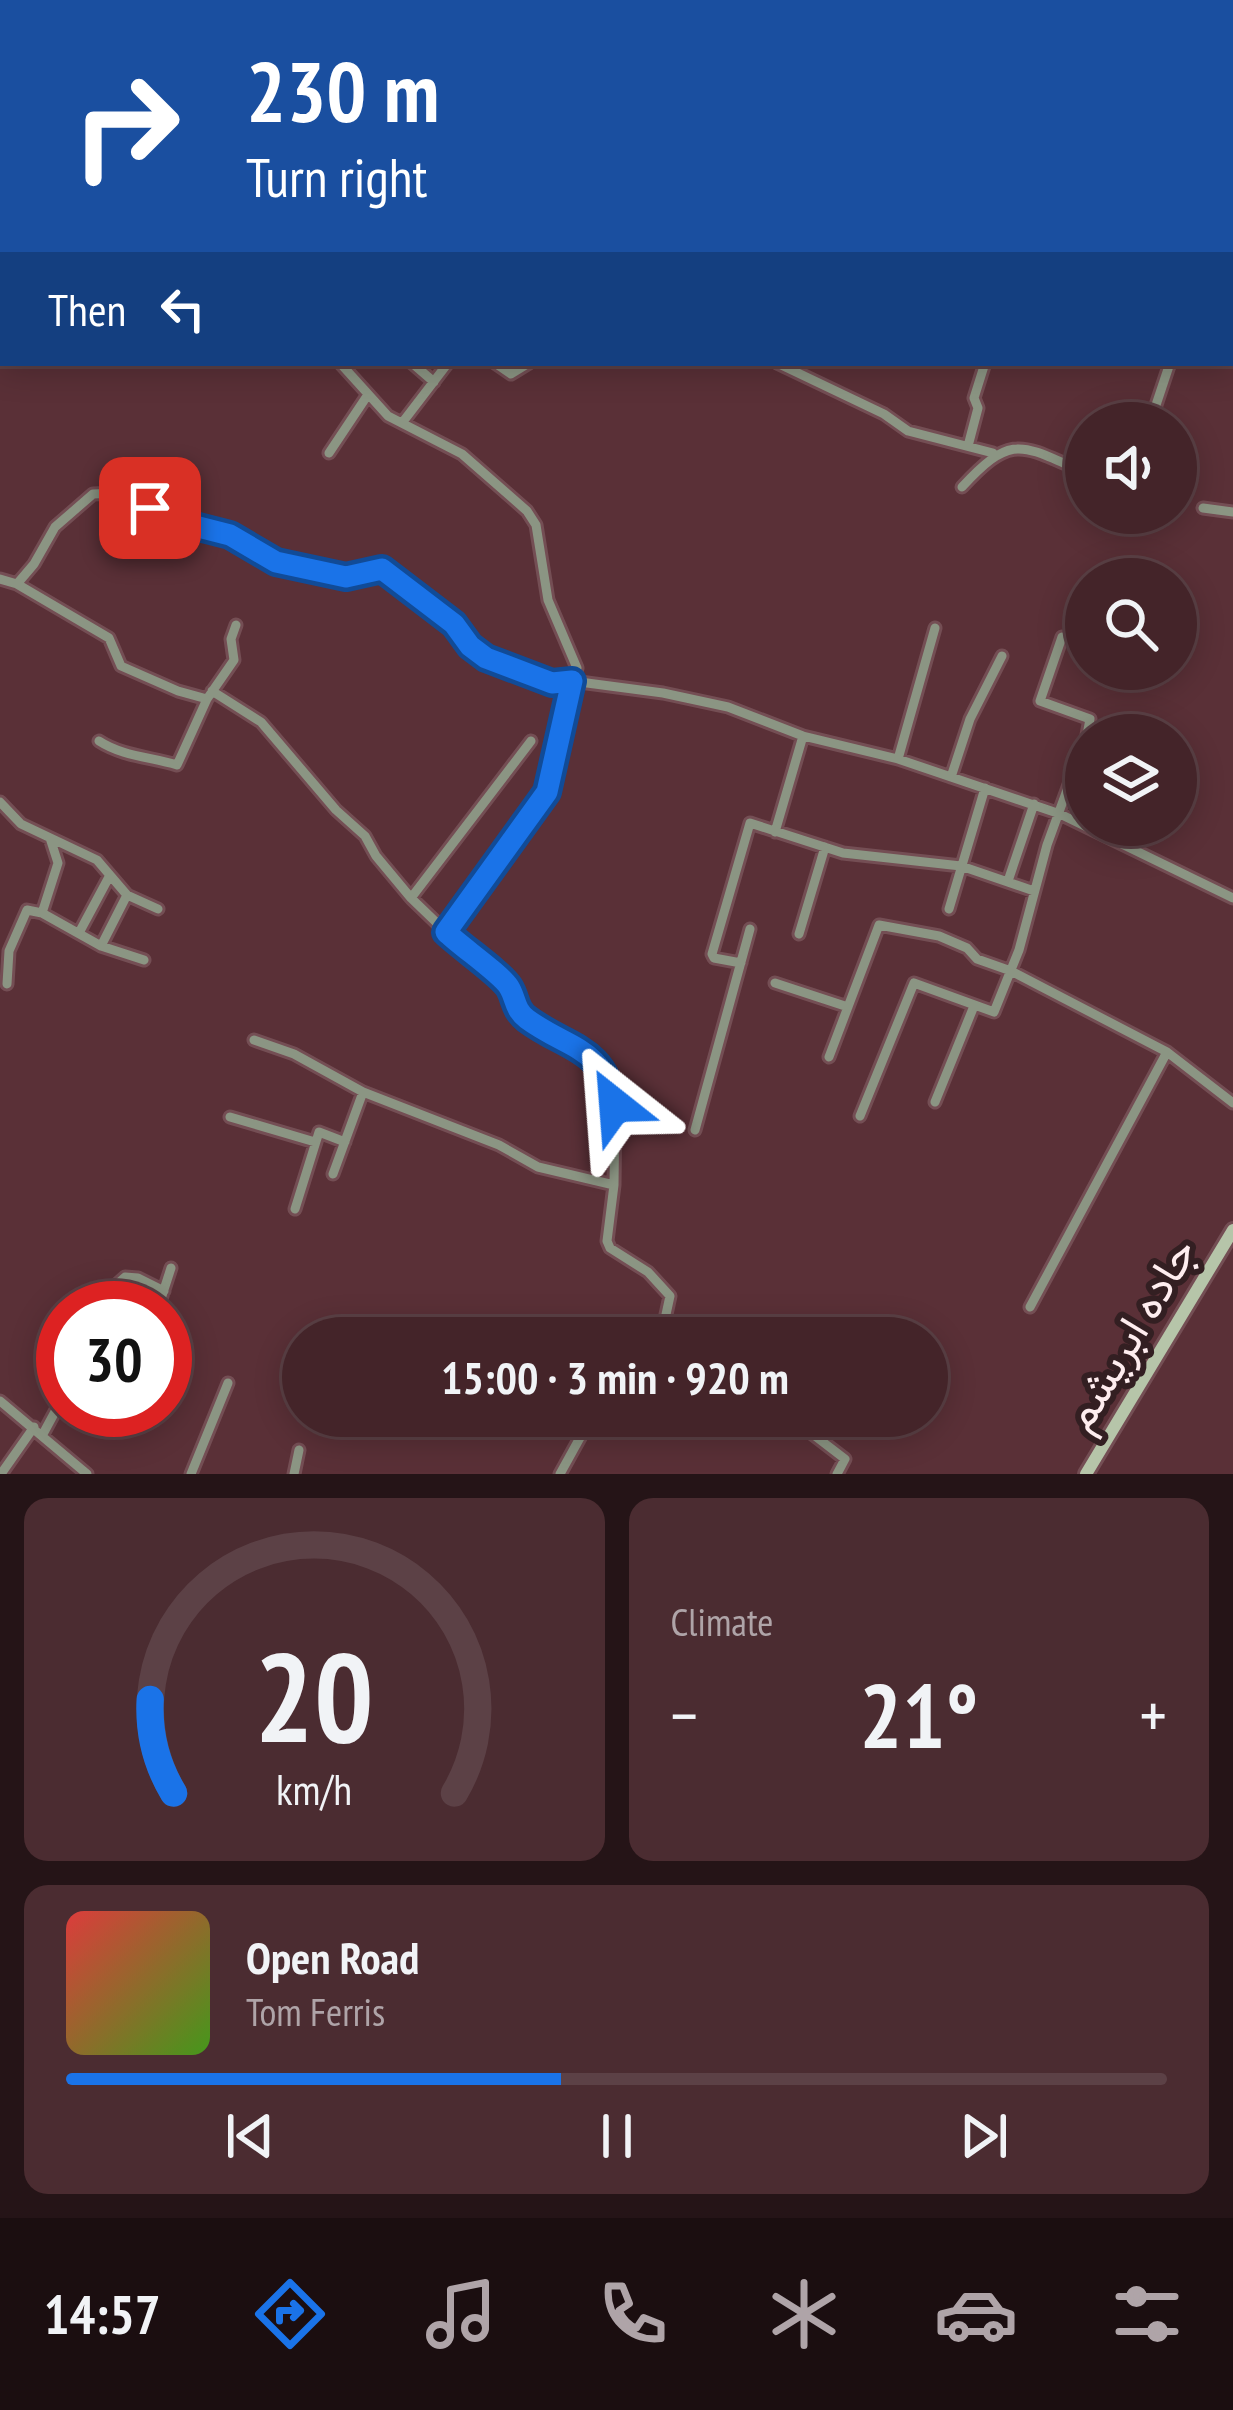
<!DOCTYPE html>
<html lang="en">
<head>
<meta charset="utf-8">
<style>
	:root { --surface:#442429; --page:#4b2c31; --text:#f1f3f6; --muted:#afa4a8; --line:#5c4146; --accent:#1a73e8 }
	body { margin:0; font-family:"PT Sans Narrow",Vazirmatn,sans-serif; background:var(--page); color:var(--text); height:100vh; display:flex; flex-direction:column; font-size:45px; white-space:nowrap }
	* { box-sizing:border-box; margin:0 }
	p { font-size:39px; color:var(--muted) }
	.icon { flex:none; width:66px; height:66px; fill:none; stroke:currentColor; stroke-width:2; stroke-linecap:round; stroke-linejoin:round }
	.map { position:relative; height:1474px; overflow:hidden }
	.drawer { display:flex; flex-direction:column; gap:24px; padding:24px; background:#251417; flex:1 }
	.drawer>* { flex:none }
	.banner { position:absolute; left:0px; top:0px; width:1233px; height:366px; box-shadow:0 6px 30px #0003,0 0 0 3px var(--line); background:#1a4fa0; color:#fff; overflow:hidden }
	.buttons { position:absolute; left:1065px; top:402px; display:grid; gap:24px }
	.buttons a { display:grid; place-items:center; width:132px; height:132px; border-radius:50%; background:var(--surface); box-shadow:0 6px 30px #0003,0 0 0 3px var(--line); font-size:60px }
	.speed { position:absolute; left:36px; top:1281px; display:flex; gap:24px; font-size:60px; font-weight:700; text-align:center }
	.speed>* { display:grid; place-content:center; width:156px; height:156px; border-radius:50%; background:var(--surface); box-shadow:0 6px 30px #0003,0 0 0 3px var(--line); line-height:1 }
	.speed .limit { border:18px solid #d22; background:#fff; color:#111 }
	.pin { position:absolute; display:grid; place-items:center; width:102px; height:102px; color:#fff; margin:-51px; border-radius:24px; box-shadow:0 6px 18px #0006 }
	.me { position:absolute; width:132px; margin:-66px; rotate:332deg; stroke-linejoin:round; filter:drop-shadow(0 0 9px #0008) }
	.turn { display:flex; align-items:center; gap:42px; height:252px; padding:0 48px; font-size:54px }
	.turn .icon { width:156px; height:156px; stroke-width:2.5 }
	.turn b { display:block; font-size:84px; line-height:102px }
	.then { display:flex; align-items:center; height:114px; padding:0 48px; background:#0003; gap:24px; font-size:45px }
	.big { font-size:90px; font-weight:700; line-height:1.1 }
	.drawer .card { flex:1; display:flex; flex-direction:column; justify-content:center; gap:18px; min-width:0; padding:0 42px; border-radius:24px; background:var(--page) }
	.drawer .dial { align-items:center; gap:0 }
	.dial svg { height:312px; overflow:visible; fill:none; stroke:var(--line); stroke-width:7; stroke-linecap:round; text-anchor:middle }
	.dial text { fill:var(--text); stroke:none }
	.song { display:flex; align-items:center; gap:36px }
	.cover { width:144px; height:144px; border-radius:18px; background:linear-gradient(135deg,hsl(0 70% 55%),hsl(100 70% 35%)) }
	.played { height:12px; border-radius:6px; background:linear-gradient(90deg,var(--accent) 45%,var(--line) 45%) }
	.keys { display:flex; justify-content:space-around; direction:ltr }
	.heat { display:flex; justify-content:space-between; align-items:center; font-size:66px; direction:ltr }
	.drawer .tiles { flex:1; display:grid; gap:24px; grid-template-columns:1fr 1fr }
	.card:last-child { grid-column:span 2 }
	.trip { position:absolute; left:282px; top:1317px; width:666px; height:120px; border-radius:60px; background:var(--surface); box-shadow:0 6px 30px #0003,0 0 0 3px var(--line); font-weight:700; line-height:120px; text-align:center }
	.dock { display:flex; height:192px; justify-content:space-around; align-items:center; background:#1b0e10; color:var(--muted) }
	.dock .icon { width:84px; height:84px }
	.dock .on { color:var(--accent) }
	.dock b { font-size:54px; color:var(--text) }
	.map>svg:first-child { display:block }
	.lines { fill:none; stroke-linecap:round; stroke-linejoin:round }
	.street-casing { stroke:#744e54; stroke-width:15 }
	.secondary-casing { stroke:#744e54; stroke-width:18 }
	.street { stroke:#8b9583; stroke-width:9 }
	.secondary { stroke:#b6c5a9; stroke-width:12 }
	.route-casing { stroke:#114b97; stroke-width:30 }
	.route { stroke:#1a73e8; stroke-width:21 }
	.labels { text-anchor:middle; stroke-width:12; stroke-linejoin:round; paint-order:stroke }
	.street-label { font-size:45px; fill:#feedef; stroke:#331f22 }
</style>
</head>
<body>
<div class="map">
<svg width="1233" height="1474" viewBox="0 0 1233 1474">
	<rect width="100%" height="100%" fill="#5a3037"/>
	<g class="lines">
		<defs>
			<path id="street" d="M1089,0l5,3
				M1230,113l3,5
				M0,183l3,2
				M340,363l48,53 74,38 65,57 9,14 12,75 29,68 -30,124 -102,140
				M412,363l22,19
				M495,363l16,11 18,-11
				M777,363l107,51 24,17 85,22
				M402,423l46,-60
				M1150,423l20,-60
				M968,446l10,-38 -4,-10 11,-35
				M329,453l38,-57
				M962,487c51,-55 59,-42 124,-14
				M1203,508l30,4
				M0,579l17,5 17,-20 21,-37 38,-33 22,-1 60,28 55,14 46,27 70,15 36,-8 72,55 15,22 17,12 66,25 20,-2 91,12 65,14 75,29 95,23 162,55 173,84
				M17,584l92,54 12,28 57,25 29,8
				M1062,637l-22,64 50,18 -3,16
				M212,691l49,31 75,88 29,26 11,20 35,42 57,55 41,33 6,21 10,11 68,38 17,24 5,25 -1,80 -7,56 3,7 38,24 22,24 -5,23 -14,19
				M99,741c23,15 51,16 78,24l30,-66 27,-39 -3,-21 5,-14
				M898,759l37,-131
				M951,777l19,-58 32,-63
				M0,802l21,22 76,36 30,35 31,14
				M775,832l28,-96
				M1008,881l26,-77
				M411,898l120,-157
				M949,909l36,-121
				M42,913l59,33 43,14
				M80,931l29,-54
				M799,934l26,-87
				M101,946l26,-51
				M741,963l-27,-5 -2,-4 38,-131 93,30 118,13 73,25
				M775,983l73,24
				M7,984l2,-33 18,-41 15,3 16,-50 -8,-25
				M254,1040l40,14 69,38 136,53 39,22 76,18
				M829,1057l50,-132 60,11 28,12 10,11 34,12 156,81 66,51
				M935,1102l39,-96
				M860,1116l54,-133 80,29 25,-62 28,-105 39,-107
				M230,1117l85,25
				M695,1130l55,-201
				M333,1174l30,-82
				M295,1209l24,-77 26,10
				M1030,1307l137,-255
				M112,1308l4,-23 9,-8 13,1 26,13
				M158,1308l13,-40
				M665,1319l24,19
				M0,1401l87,73
				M789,1416l56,43 -8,15
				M43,1434l20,-37
				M1,1474l33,-47
				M191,1474l37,-91
				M294,1474l5,-24
				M560,1474l32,-58"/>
			<path id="secondary" d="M1086,1474l147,-244"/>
		</defs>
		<use href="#street" class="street-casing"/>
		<use href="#secondary" class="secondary-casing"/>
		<use href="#street" class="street"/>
		<use href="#secondary" class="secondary"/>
	</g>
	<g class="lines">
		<defs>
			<path id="route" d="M150,508l25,13 55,14 46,27 70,15 36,-8 72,55 16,22 16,12 66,25 20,-2 -25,111 -101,140c14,14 54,41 63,55 7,11 5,22 18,32 42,31 75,26 88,86"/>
		</defs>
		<use href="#route" class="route-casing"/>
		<use href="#route" class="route"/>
	</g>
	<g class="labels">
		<g class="street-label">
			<text transform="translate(1129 1334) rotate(-59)" y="16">جاده ابریشم</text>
		</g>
	</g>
</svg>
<div class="buttons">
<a><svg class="icon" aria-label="sound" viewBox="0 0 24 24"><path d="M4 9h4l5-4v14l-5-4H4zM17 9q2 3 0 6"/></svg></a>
<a><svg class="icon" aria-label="search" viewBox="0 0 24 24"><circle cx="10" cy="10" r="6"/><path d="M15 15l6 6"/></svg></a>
<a><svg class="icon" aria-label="layers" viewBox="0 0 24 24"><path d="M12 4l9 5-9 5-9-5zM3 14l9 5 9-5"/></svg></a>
</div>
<div class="speed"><div class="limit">30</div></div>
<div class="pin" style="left:150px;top:508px;background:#d93025"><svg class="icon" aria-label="arrive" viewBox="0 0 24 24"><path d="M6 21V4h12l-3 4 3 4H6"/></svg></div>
<svg class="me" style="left:615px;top:1105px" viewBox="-20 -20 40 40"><path d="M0-17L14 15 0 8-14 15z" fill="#1a73e8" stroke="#fff" stroke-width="4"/></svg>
<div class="trip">15:00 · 3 min · 920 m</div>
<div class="banner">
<div class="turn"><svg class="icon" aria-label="right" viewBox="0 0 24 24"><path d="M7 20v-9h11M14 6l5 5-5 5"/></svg><div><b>230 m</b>Turn right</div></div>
<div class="then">Then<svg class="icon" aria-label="left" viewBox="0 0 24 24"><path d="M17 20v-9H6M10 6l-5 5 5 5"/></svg></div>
</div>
</div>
<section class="drawer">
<div class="tiles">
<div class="card dial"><svg viewBox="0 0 100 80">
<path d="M14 69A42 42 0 1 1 86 69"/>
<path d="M14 69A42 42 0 0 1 8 45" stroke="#1a73e8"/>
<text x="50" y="56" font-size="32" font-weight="700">20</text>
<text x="50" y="72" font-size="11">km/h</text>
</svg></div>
<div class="card"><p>Climate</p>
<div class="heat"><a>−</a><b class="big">21°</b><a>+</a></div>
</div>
<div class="card">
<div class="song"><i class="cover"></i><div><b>Open Road</b><p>Tom Ferris</p></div></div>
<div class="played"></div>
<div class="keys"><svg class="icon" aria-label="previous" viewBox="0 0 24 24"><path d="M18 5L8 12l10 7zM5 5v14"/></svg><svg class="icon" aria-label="pause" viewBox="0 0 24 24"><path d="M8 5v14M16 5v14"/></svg><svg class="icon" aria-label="next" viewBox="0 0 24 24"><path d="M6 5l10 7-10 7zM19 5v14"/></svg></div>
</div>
</div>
</section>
<nav class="dock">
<b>14:57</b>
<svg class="icon on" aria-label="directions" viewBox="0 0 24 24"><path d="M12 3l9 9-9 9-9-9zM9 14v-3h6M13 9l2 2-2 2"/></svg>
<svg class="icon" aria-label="music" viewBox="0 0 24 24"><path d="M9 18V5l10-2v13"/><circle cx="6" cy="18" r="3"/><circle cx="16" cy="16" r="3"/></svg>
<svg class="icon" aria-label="phone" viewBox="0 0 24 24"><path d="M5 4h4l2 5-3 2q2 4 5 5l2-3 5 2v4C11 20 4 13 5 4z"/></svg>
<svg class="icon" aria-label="climate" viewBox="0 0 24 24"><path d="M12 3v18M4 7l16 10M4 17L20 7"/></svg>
<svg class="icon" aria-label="car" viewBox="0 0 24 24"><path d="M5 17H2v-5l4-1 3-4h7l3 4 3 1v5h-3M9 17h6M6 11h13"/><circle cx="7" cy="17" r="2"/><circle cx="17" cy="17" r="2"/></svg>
<svg class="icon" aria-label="filters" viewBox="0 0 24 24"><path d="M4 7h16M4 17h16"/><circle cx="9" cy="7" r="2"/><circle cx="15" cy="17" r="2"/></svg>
</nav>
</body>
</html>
